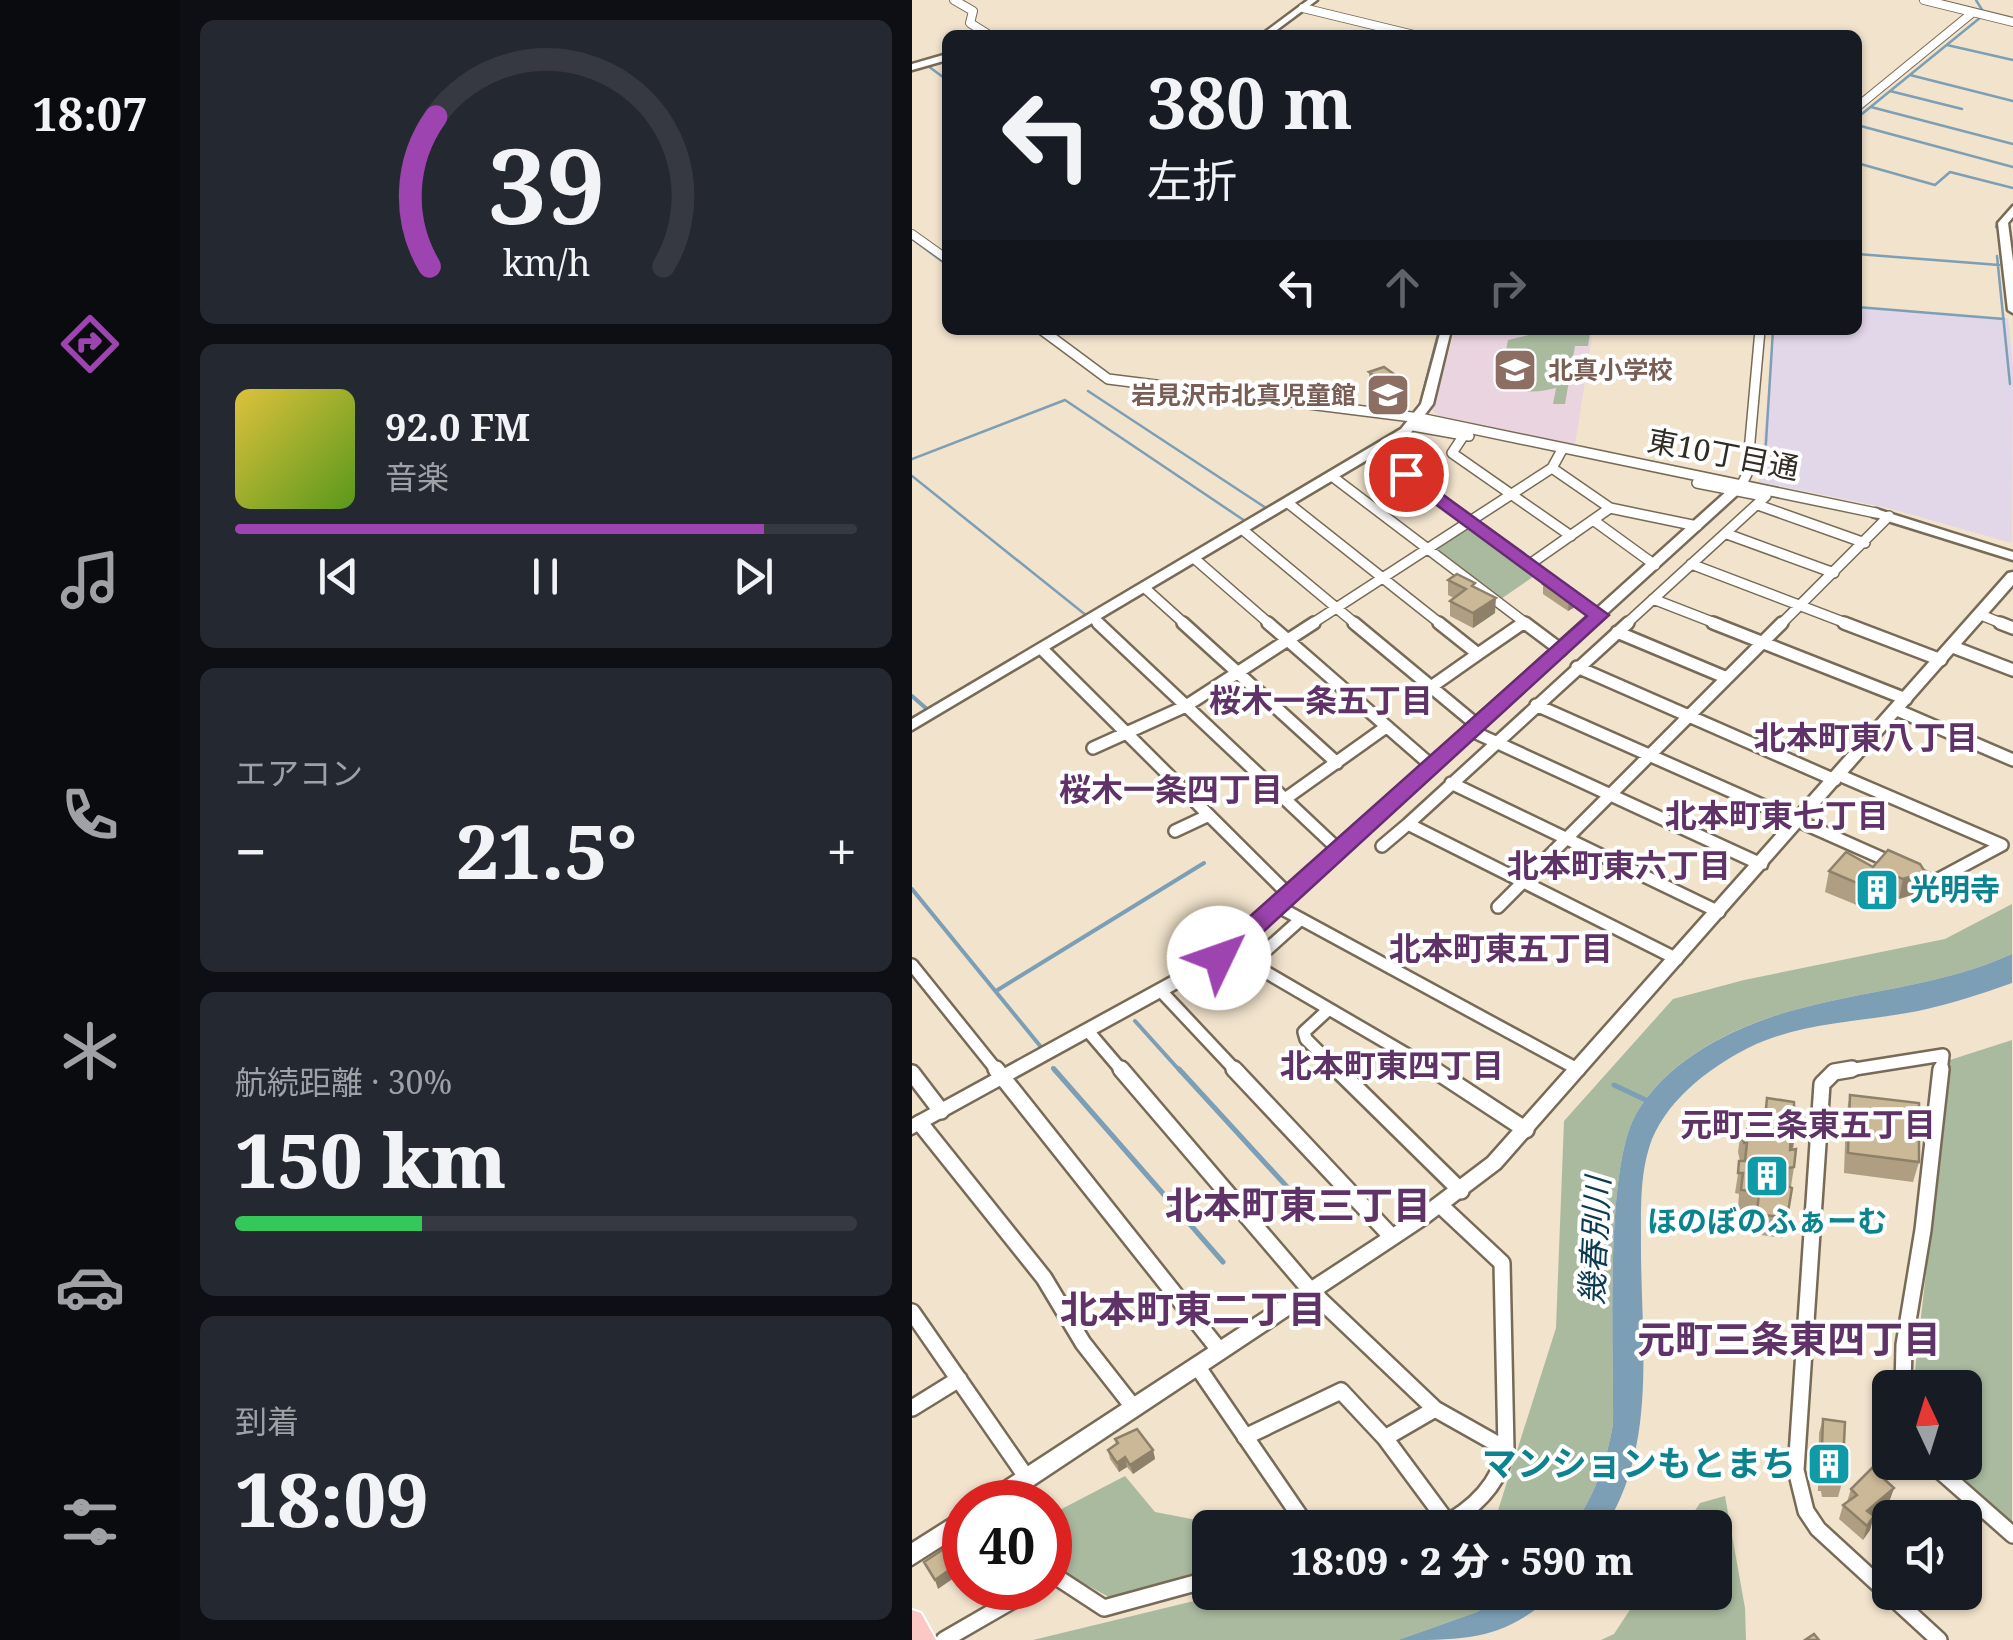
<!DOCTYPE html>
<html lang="ja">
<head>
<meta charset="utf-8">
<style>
	:root { --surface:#171b24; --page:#242831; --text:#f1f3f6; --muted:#9ea1a6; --line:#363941; --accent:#9d44b0 }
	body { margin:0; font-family:"Noto Serif","Noto Sans JP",serif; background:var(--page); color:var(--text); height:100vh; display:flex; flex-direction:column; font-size:38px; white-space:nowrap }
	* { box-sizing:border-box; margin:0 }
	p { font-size:32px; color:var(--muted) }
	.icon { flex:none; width:55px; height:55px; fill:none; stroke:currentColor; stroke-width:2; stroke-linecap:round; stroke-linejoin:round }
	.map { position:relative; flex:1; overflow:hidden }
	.panel { display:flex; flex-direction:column; gap:20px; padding:20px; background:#0d0f14; width:732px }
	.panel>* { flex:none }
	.banner { position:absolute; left:30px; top:30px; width:920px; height:305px; border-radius:15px; box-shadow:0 2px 8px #0004; background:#171b24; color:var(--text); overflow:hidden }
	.needle { width:65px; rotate:356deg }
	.tools { position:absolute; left:960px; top:1370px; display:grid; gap:20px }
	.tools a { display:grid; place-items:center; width:110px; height:110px; border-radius:15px; background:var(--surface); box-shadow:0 2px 8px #0004; font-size:50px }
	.speed { position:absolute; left:30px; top:1480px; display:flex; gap:20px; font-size:50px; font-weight:700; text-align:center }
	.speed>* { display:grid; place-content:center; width:130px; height:130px; border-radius:50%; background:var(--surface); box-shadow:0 2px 8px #0004; line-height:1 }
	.speed .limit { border:15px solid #d22; background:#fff; color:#111 }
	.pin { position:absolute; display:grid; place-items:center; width:85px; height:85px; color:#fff; margin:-42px; border:5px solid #fff; border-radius:50%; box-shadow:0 2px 10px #0007 }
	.me { position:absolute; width:110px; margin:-55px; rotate:48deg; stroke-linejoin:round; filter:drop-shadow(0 0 8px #0008) }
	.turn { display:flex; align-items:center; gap:35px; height:210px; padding:0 40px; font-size:45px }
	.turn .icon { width:130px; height:130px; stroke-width:2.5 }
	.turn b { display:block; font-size:70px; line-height:85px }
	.lanes { display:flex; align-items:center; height:95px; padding:0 40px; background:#0003; justify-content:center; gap:50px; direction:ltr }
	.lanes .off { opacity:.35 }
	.big { font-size:75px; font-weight:800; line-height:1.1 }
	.panel .tile { flex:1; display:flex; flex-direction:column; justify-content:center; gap:15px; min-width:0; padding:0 35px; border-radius:15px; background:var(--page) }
	.panel .dial { align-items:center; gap:0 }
	.dial svg { height:260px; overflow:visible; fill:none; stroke:var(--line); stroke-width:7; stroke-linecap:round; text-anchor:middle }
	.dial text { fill:var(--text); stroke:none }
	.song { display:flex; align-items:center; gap:30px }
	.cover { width:120px; height:120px; border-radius:15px; background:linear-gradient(135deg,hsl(50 70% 55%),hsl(90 70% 35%)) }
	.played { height:10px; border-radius:5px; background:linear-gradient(90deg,var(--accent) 85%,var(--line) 85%) }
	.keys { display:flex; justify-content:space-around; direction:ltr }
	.heat { display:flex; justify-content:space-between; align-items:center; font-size:55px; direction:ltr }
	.charge { height:15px; border-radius:8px; background:linear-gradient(90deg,#34c759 30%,var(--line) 0) }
	.trip { position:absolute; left:280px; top:1510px; width:540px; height:100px; border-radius:15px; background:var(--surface); box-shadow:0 2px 8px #0004; font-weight:800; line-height:100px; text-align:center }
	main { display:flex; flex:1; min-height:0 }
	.tabs { display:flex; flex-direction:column; width:180px; justify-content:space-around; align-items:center; background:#090b0e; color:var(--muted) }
	.tabs .icon { width:70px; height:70px }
	.tabs .current { color:var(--accent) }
	.tabs b { font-size:45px; color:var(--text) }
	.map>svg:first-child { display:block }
	.industrial { fill:#e2d6e9 }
	.education { fill:#ead4e0 }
	.green { fill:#a9ba9f }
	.water { fill:#7d9fb5 }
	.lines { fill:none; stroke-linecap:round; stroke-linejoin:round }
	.stream-far2 { stroke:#7d9fb5; stroke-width:2.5 }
	.stream-far1 { stroke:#7d9fb5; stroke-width:4 }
	.stream { stroke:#7d9fb5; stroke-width:5 }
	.minor-far3-casing { stroke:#776b57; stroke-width:10 }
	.minor-far2-casing { stroke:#776b57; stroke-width:12 }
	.minor-far1-casing { stroke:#776b57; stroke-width:16 }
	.minor-casing { stroke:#776b57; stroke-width:20 }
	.tertiary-casing { stroke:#776b57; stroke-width:5 }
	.primary-casing { stroke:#fff; stroke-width:4 }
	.minor-far3 { stroke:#fff; stroke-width:8 }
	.minor-far2 { stroke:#fff; stroke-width:9 }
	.minor-far1 { stroke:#fff; stroke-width:11 }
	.minor { stroke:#fff; stroke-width:15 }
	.tertiary { fill:#fff; fill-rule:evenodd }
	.primary { fill:#fbc8c5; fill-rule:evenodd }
	.wall { fill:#af9e82 }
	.shaded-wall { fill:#8e816a }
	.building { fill:#cbb897; stroke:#8e816a; stroke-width:2.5 }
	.route { fill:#9d44b0; stroke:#662c72; stroke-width:2.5 }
	.labels { text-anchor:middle; stroke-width:8; stroke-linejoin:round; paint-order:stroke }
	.far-education-label { font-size:25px; font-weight:bold; fill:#785e54; stroke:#fff; text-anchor:start }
	.street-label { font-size:30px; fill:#322d24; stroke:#fff }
	.culture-label { font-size:30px; font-weight:bold; fill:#0d838f; stroke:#fff; text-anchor:start }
	.neighbourhood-label { font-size:32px; font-weight:bold; fill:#5f3368; stroke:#fff }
	.water-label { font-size:32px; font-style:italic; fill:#0b3a51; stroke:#fff }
	.near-culture-label { font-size:35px; font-weight:bold; fill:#0d838f; stroke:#fff; text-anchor:end }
	.near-neighbourhood-label { font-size:38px; font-weight:bold; fill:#5f3368; stroke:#fff }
</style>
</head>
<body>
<main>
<nav class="tabs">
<b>18:07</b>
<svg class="icon current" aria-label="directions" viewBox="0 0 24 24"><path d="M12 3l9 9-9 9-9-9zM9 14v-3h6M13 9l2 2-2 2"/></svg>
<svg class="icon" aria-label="music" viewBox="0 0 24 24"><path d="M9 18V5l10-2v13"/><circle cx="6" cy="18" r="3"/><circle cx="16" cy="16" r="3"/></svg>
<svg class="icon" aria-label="phone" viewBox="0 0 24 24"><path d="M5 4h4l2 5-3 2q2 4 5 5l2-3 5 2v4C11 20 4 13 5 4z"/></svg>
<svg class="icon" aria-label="climate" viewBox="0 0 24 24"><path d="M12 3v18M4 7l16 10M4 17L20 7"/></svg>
<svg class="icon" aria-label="car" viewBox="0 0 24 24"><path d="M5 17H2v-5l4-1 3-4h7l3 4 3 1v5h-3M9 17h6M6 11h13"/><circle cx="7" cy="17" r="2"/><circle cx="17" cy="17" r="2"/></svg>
<svg class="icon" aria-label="filters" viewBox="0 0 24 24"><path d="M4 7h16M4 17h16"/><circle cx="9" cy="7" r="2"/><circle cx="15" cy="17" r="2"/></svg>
</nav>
<section class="panel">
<div class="tile dial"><svg viewBox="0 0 100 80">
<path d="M14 69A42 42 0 1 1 86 69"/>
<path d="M14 69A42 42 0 0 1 16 23" stroke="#9d44b0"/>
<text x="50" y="56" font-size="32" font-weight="700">39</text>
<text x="50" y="72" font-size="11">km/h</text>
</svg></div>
<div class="tile">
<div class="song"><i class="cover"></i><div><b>92.0 FM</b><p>音楽</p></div></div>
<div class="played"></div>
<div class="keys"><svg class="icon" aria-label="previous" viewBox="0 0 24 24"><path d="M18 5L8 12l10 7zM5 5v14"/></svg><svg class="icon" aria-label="pause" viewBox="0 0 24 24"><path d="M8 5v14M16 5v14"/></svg><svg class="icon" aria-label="next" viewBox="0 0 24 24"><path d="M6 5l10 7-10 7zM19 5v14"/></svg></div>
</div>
<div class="tile"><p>エアコン</p>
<div class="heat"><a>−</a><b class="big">21.5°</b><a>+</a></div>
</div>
<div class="tile"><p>航続距離 · 30%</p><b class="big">150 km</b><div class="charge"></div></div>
<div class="tile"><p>到着</p><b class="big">18:09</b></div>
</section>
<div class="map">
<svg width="1101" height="1640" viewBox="0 0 1101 1640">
	<rect width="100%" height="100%" fill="#f1e3cc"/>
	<path class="industrial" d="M945,307l151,11 5,45 -1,180 -124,-35 -129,-26 16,-152h82z"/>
	<path class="education" d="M543,330h138l-18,115 -135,-28 -8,-7z"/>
	<path class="green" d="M638,330l40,3 -2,13h-13l-10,58h-12l3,-16c-20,5 -42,7 -55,-11l7,-37z
		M557,520l71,52 -42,29 -71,-53z
		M1100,904v50c-66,30 -136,35 -206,53 -63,15 -136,48 -170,107 -32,56 -22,239 -23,310 -7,40 -18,70 -40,103l-96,1 17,-5 62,-195 8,-207 109,-122 71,-19 201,-41z
		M1100,1040v484l-67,-61 19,-1v-74h-51l37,-328z
		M213,1476l30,36 73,14 -18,2 -1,42 -100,27 -54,-29 -5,2v-55z
		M813,1496l20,112 1,32h-145l13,-6 27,-41 73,-1v-64l-30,-1 16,-24z
		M315,1593h280l-30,19 -79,28h-365z"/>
	<path class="water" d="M1100,954v29c-30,11 -62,21 -94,28 -56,11 -118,11 -170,37 -40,20 -86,56 -99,100 -9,29 -8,61 -8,91 -1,95 18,204 -36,288h-32c22,-33 33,-63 40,-103 1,-72 -9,-254 23,-310 34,-59 108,-92 170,-107 70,-18 140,-23 206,-53z
		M595,1593h49c-53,47 -87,47 -158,47l79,-28z"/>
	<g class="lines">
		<path class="stream-far2" d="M1064,0l8,13
			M1035,45l66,15
			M16,66l19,14
			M0,70l35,-10
			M998,75l103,26
			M978,91l72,18
			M959,107l142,37
			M945,118l124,-101
			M945,125l156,42
			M945,163l78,22 15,-13 63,16
			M1084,227l2,-6
			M0,239l35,26
			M945,254l142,11
			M1085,256l13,128
			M945,307l147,12
			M122,330l57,41
			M176,391l178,117
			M509,400l18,-70
			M0,459l153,-59 180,121
			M852,474l9,-144
			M0,476l175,140"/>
		<path class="stream-far1" d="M0,696l16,14
			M0,889l129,158
			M84,991l208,-128
			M223,1021l46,51
			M141,1068l3,4"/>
		<path class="stream" d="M142,1069l169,193
			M267,1069l110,120
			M702,1085l36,17"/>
		<defs>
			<path id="minor-far3" d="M42,0l19,11 -3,12 19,12
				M1012,0l89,22
				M391,8l111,27
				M945,107l115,-94
				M0,234l35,25"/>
			<path id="minor-far2" d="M130,330l66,49 312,39 456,95
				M501,426l56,10
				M552,435l-12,18 119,83
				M463,451l224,164
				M640,468l58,40 87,18
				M421,477l195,148
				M785,483l61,12
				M830,484l5,-10 13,-144
				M376,503l154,122
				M846,505l107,38
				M681,520l62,45
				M331,530l114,95
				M815,534l107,39
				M283,559l76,66
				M618,564l80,-56
				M779,564l160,61
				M234,589l40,36
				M741,599l67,26
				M1069,615l25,10
				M182,619l7,6
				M398,625l242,-157 11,-20
				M607,625l5,-3
				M713,625l141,-129
				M868,625l109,-109"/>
			<path id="minor-far1" d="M186,623l241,227
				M271,623l154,140
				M356,623l164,143
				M442,623l123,102
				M613,623l36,27
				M716,623l-220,201 269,135
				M801,623l193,76
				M932,623l97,37
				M1088,623l13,5
				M705,632l110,46
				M1041,647l60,23
				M131,650l245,244
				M566,654l45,-31
				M665,667l258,113
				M519,687l47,-33 -39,-31
				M624,705l357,158
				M985,710l116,50
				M181,748l93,-42 128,-83
				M927,775l163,70 -69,37 -23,-11
				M539,783l268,129
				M373,799l101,-72
				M263,831l32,-15
				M470,846l26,-22
				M365,906l302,164
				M586,907l284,-284
				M316,950l209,122
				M341,962l48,-43
				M0,965l86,107
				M248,990l77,82
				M417,1009l-25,23 2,7 33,33
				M176,1031l35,41
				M924,1072l107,-17 -2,17"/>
			<path id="minor" d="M84,1069l224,282
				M209,1069l190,222 124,118 71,40
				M322,1069l158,168
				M425,1069l124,122
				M521,1069l93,61
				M940,1069l-18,3 -12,12 -26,386 10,41 12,18 121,111
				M0,1073l29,38
				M8,1123l124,155 39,65 51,65
				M0,1312l115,166
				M285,1366l111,162
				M991,1388l1,-43 19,-115 18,-161
				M0,1408l47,-29
				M333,1437l96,-46 44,47 63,85
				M473,1438l50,-29
				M1018,1462l83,73
				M526,1528c33,-17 61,-41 68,-79l-4,-186 -62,-58
				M138,1579l5,-3 49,32 106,-29
				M32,1640l90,-52"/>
			<path id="tertiary" d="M396,0h9l-47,35h-9z
				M35,54v6l-35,10v-6z
				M1101,206v11l-5,6 5,38v52l-5,-3 -10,-87z
				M529,330h10l-18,74 -24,31 -497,295v-11l489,-290 20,-25z
				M830,480l4,1v6l-266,242 277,127 251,-283 5,-1v13l-245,278 -2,5 -3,1 -263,299 -74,56 -418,278h-27l3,-7 430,-281 74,-56 261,-293 -277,-128 -247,225 -313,172v-15l301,-165 525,-473z
				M964,509l137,43v8l-141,-44v-6z
				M52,1510v22l-52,33v-22z"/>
			<path id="primary" d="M0,1610l9,3 15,27h-24z"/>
		</defs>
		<use href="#minor-far3" class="minor-far3-casing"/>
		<use href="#minor-far2" class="minor-far2-casing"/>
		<use href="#minor-far1" class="minor-far1-casing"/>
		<use href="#minor" class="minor-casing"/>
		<use href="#tertiary" class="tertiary-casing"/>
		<use href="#primary" class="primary-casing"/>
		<use href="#minor-far3" class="minor-far3"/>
		<use href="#minor-far2" class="minor-far2"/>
		<use href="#minor-far1" class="minor-far1"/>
		<use href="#minor" class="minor"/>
		<use href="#tertiary" class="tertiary"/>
		<use href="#primary" class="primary"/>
	</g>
	<path class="wall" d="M457,372l36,10 1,14 -14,6 -23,-16z
		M536,580l27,7 20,26 -22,15 -23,-12v-15l4,-3 -6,-3z
		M631,584l32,13v10l-7,4 -25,-17z
		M976,850l33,42 -22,7 -15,-5 -15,16 -44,-18 4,-21 44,-4z
		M938,1095l69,67 -6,20 -69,-9 2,-58z
		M855,1098l27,19 2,13 -3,20 1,17 -11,71 -30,-4 3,-22 -18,-2 1,-16 -4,-1 5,-32 -2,-9 3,-21 5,1 2,-16 15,3z
		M911,1419l19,64 -4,14h-16l-1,-6h-3l1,-58z
		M203,1439l38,11 2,9 -22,15 -6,-7 -8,5 -9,-13 -2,-9 8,-6z
		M982,1488l-5,14 -16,14 -3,14 -7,10 -24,-21 4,-14 4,-3 4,-13z"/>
	<path class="shaded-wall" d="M493,382l1,14 -14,6 -1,-14z
		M663,597v10l-7,4 1,-10z
		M584,598l-1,15 -22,15v-15z
		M1013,872l-4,20 -22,7 4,-20z
		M977,874l-5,20 -15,16 4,-20z
		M884,1130l-4,20 -5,1 4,-20z
		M241,1450l2,9 -22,15 -3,-9z
		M213,1457l2,10 -8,5 -2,-9z
		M982,1488l-5,14 -26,23 4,-14z
		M962,1516l-4,14 -7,10 4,-14z
		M50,1561l2,10 -26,18 -3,-9z"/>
	<path class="building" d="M472,367l21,15 -14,6 -22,-16z
		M545,574l18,9 -3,3 24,12 -23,15 -23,-12 16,-12 -18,-9z
		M636,577l27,20 -6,4 -26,-17z
		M976,850l32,14 5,8 -22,7 -14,-5 -16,16 -44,-19 17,-19 27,15z
		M938,1095l69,8v59l-71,-9z
		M855,1098l27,4v15l3,-1 -1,14 -5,1 -1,19 6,-1 -2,18 -6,1 -1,18 5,2 -5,30 -30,-4 2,-22 -18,-2 2,-17h-5l1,-12h6l2,-18h-3l-3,-12 6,1 1,-16 17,3z
		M911,1419l22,3 -3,61 -17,-1v-5h-4z
		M225,1429l16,21 -23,15 -5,-8 -8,6 -9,-13 10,-7 -3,-4z
		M960,1468l22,20 -27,23 7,5 -7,10 -24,-21 14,-10 -6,-6z
		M39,1544l11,17 -27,19 -11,-18z
		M902,1634l5,6h-14z"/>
	<path class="route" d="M494,468l203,147 -381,349h-18l-3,-6 3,-6 377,-336 -187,-138v-8z"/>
	<defs>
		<symbol id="school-square" viewBox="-11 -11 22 22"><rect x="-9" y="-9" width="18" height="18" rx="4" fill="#8d6e63" stroke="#fff"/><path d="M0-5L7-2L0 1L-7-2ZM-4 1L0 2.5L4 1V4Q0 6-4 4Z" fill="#fff"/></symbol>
		<symbol id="building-square" viewBox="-11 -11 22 22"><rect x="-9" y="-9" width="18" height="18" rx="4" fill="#0f9aa8" stroke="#fff"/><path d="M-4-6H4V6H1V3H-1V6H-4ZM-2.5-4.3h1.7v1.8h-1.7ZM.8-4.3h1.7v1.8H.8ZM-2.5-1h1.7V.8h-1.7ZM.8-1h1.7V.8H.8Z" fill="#fff"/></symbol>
	</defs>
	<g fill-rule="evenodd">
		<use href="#school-square" x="578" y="345" width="50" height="50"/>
		<use href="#school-square" x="451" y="370" width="50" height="50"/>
		<use href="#building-square" x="940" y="865" width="50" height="50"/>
		<use href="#building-square" x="830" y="1151" width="50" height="50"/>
		<use href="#building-square" x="892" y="1439" width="50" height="50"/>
	</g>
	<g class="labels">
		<g class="far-education-label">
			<text x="636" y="379">北真小学校</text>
			<text x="444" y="404" text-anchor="end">岩見沢市北真児童館</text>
		</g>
		<g class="street-label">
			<text transform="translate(811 455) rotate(11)" y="10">東10丁目通</text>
		</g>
		<g class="culture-label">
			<text x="998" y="900">光明寺</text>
			<text x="855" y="1232" text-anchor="middle">ほのぼのふぁーむ</text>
		</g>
		<g class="neighbourhood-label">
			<text x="409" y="712">桜木一条五丁目</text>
			<text x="954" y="749">北本町東八丁目</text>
			<text x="259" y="801">桜木一条四丁目</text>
			<text x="865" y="827">北本町東七丁目</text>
			<text x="707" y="877">北本町東六丁目</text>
			<text x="589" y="960">北本町東五丁目</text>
			<text x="480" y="1077">北本町東四丁目</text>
			<text x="896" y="1136">元町三条東五丁目</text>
		</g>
		<g class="water-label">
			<text transform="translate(683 1241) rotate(-87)" y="11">幾春別川</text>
		</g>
		<g class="near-culture-label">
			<text x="884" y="1476">マンションもとまち</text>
		</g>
		<g class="near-neighbourhood-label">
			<text x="386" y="1219">北本町東三丁目</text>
			<text x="281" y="1323">北本町東二丁目</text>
			<text x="877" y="1353">元町三条東四丁目</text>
		</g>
	</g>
</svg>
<div class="tools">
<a><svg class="needle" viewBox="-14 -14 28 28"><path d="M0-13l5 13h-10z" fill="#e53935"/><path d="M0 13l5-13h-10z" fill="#9ea1a6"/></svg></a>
<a><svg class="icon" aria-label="sound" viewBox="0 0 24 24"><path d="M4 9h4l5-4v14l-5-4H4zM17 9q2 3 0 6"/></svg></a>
</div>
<div class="speed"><div class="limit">40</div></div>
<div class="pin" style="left:494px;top:474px;background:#d93025"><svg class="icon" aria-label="arrive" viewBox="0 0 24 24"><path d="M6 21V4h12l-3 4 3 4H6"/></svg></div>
<svg class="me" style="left:307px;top:958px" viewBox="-20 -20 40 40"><circle r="19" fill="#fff"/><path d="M0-13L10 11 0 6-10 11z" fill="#9d44b0"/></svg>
<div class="trip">18:09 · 2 分 · 590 m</div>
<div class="banner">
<div class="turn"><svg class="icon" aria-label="left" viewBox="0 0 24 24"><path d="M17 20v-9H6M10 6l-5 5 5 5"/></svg><div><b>380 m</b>左折</div></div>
<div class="lanes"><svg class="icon" aria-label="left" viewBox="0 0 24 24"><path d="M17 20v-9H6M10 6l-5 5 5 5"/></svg><svg class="icon off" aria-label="ahead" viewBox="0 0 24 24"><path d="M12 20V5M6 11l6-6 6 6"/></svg><svg class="icon off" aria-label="right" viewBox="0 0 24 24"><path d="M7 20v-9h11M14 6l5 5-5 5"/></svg></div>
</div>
</div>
</main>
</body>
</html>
